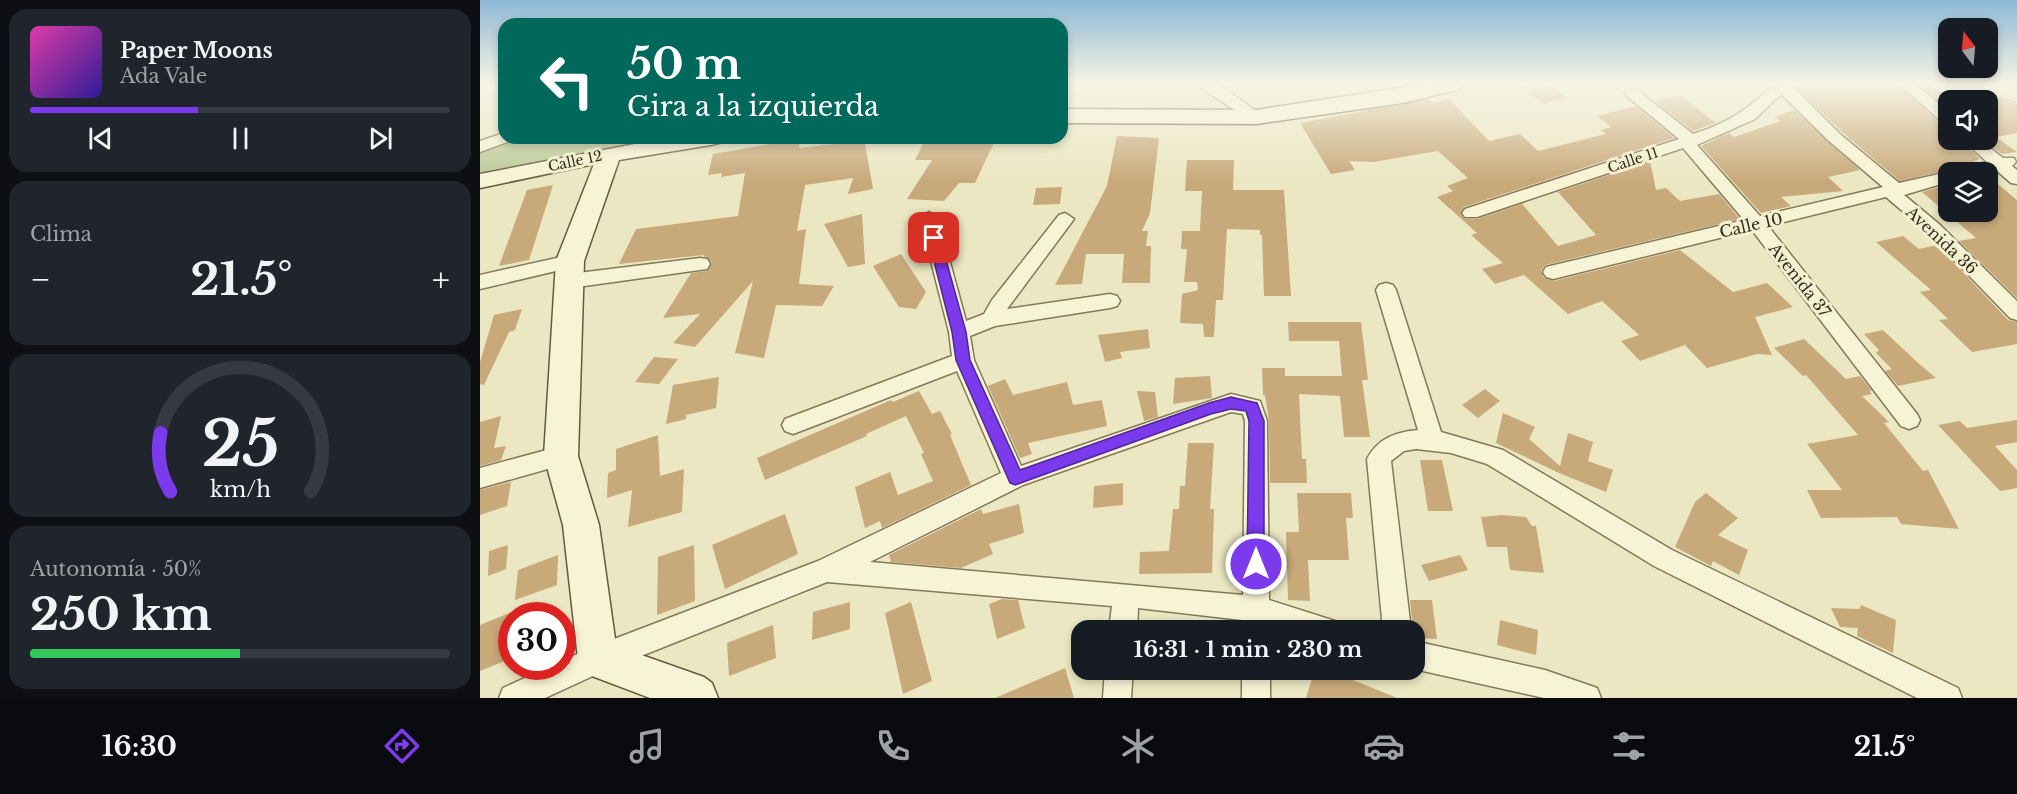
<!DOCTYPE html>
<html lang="es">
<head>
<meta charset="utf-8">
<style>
	:root { --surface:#171b24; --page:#20242c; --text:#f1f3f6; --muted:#9ea1a6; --line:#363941; --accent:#7c3aed }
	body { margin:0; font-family:"Libre Baskerville",serif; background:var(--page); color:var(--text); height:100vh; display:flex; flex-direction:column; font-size:22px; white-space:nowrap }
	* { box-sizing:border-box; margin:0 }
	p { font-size:20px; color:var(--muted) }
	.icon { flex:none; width:33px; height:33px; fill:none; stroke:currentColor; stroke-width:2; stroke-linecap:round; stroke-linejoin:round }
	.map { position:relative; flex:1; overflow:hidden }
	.panel { display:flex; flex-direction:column; gap:9px; padding:9px; background:#0d0f14; width:480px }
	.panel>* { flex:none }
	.top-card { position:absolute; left:18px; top:18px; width:570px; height:126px; border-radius:18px; box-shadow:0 3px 9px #0003; background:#00695c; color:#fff; overflow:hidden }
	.needle { width:39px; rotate:344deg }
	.fabs { position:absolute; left:1458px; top:18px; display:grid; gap:12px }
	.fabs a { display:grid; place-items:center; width:60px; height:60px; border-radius:12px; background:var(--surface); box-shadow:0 3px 9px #0003; font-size:30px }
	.speed { position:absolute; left:18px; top:602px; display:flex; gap:12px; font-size:30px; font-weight:700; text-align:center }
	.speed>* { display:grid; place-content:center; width:78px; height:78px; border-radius:50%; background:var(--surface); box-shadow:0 3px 9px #0003; line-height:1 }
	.speed .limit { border:9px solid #d22; background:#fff; color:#111 }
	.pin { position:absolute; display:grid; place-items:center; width:51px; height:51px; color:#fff; margin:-26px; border-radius:12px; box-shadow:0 3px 9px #0006 }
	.me { position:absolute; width:66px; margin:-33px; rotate:0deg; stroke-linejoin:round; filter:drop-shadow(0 0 4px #0008) }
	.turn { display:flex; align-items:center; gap:21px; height:126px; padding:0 30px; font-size:27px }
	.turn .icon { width:78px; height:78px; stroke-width:2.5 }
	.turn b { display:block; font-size:42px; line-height:51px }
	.big { font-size:45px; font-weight:700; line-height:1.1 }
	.panel .widget { flex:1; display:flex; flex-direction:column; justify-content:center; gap:9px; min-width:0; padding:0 21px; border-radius:18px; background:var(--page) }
	.panel .dial { align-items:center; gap:0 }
	.dial svg { height:156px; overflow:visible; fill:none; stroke:var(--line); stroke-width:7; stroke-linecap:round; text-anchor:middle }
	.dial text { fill:var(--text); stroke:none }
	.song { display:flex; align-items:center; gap:18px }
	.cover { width:72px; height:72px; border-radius:9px; background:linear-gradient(135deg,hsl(320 70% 55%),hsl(250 70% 35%)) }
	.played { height:6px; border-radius:3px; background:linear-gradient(90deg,var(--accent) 40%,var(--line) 40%) }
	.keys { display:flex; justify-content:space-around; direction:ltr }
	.heat { display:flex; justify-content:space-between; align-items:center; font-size:33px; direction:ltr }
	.charge { height:9px; border-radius:4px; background:linear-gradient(90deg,#34c759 50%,var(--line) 0) }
	.trip { position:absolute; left:591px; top:620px; width:354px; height:60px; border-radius:18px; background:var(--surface); box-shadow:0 3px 9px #0003; font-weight:700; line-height:60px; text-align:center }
	.tabs { display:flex; height:96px; justify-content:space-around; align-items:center; background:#090b0e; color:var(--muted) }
	.tabs .icon { width:42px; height:42px }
	.tabs .on { color:var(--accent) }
	.tabs b { font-size:27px; color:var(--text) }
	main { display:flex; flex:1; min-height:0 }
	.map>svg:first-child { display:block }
	.green { fill:#bac997 }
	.building { fill:#c8a97a }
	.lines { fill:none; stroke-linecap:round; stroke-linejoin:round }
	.street-casing { stroke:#84795a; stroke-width:3 }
	.secondary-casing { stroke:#66593e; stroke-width:3 }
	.street { fill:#f7f3d5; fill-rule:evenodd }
	.secondary { fill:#f7f3d5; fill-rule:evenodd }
	.route { fill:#7c3aed; stroke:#51269a; stroke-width:1.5 }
	.labels { text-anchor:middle; stroke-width:6; stroke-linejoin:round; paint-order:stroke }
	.far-street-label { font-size:14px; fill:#352d1e; stroke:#f3f0d1 }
	.street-label { font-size:16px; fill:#352d1e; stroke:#f3f0d1 }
</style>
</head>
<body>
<main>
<section class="panel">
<div class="widget">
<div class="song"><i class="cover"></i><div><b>Paper Moons</b><p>Ada Vale</p></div></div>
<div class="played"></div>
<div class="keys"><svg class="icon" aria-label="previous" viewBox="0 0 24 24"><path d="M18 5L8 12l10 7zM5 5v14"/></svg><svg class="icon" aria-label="pause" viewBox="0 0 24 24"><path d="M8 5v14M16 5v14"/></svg><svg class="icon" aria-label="next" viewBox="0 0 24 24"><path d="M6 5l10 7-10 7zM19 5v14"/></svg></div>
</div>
<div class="widget"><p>Clima</p>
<div class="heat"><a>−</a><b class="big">21.5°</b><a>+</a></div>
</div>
<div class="widget dial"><svg viewBox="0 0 100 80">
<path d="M14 69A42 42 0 1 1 86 69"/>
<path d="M14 69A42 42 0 0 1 9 39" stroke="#7c3aed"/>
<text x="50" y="56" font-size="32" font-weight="700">25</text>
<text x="50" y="72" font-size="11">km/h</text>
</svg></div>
<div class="widget"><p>Autonomía · 50%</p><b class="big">250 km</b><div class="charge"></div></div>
</section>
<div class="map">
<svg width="1537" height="698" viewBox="0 0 1537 698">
	<rect width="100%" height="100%" fill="#ebe7c2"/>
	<path class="green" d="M40,138h135l-175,38v-23z"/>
	<path class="building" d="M1037,84h31l19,13 -23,7z
		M1313,84h104l44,40 7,2v14h13l19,19 -23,9 -57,13 -57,-48z
		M1438,84h12l18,13v11z
		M1508,92l29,10v31l-21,4 21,15 -15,2 -19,-14h5z
		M1200,95l36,28 -23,8 -38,-30z
		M949,99l4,4 16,-4 40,42 31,-7 18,17 68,-17 -5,-4 10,-3 -14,-11 39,-10 38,32 -210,69 -4,7 5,5h12l45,-15 36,42 38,-11 -38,-43 92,-31 6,29 10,-2 14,13 39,-7 21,25 -195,46 -4,6 3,7 10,3 126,-31 53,42 34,-9 26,24 -38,10 17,38 -15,-1 -50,14 -22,-23 -45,16 -19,-20 18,-6 -37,-34 -34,13 -44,-39 -29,9 -13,-15 21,-6 -32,-28 6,-2 -40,-36 16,-6 -6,-5 21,-8 -30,-27 -65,11 -24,-1 6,9 -24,4 -31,-51z
		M1314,110l66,60 -32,7 15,14 -62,6 10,9 -30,7 -60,-67 28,-13 5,4 47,-16 -7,-4z
		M637,136l42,2 -9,75 -8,18h6l-2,15h5l-1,37h-28l2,-29h-38l-4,30 -27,1 52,-99z
		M384,138l9,51 -25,5 5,-16 -48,7 -8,46 9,-2 -7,55 35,2 -12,20 -46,-1 -12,53 -29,-5 18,-72 -58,66 -22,-4 27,-29 -37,4 28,-45 16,-2 5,-8 -9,-8 -84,9 17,-35 102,-13 7,-43 -24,4 1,-4 -14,2 5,-21 87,-15 -1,9 63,-7z
		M446,138h70l-21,45h-16l-15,18 -37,-2 25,-39h-17z
		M707,160h47l-1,30h51l7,106h-27l-2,-61h-2v-5l-33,-1 -4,71h-7l-2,37h-10l-1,-13 -23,-1 2,-29 16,-4 -1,-8h-13l3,-33h-6l1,-18h18l2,-40h-17z
		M1508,176l29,24v98l-58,-57 17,-3 -54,-46 21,-6 5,4v22h28l12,9z
		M73,185l-24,75 -30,6 28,-76z
		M582,187l-2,17 -27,1 3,-17z
		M382,214l3,50 -17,3 -24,-43z
		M1423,236l16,13 18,-4 71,75 9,2v22l-45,8 -33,-32 9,-1 -28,-27 11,-2 -55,-48z
		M421,254l25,38 -10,17 -17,-2 -26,-41z
		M42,309l-7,21 -6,2 -25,53 -4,-1v-22l14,-47z
		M808,322h73l7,58h-6l8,57h-26l-4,-41 -41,-2 3,65h4l1,24h-37l-1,-62 -4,-26h-2l-1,-27h23v8h57l-3,-35h-50z
		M668,329l2,19 -30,4 2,6 -17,4 -7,-27z
		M1403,330l34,32 19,16 -38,8 -13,-15 7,-2 -16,-16 3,-3 -15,-16z
		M1324,339l42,40 14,-3 12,15h-3l3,3 -10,2 27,26 -5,1 39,48 5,-1 31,59 -58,-5 -4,-7 -76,1 -14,-28h35l-35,-46 51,-9 -52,-60 -3,1 -29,-28z
		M174,357l24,2 -19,25 -24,-2z
		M730,376l2,22 -39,6 2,-26z
		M239,377l-3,31 -30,7v4l-20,5 7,-39z
		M525,379l8,16 54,-13 6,23 29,-5 5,26 -79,17 4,11 -12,4 -32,-72z
		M1005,389l15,12 -22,17 -16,-13z
		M439,391l13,23 8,-3 12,23 -2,1 21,50 -89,43 -2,-7 -15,7 -10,-41 35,-15 8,23 35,-14 -12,-27 3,-1 -18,-37 -40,18 1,2 -102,44 -8,-22 134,-58 2,2z
		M657,391l18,1 3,25 -14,4z
		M1023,413l32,14 -6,12 31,27 8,-33 25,9 -5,19 25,9 -7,22 -47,-19 -63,-30z
		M21,416l-7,32 12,-2 -5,14 -21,6v-44z
		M1537,420v22l-22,4 22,24v18l-17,3 -62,-66 22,-4 7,7z
		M178,435l2,41 24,-7 -2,43 -54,15 4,-37 -25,8 1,-25 8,-3v-21z
		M708,443h26l-4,66h4l-2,64 -73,1 1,-22 29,-1 4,-42h6l1,-23h5z
		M940,460h22l11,51h-25z
		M31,482l-4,24 -27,9v-25z
		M643,483v22l-30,3 1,-22z
		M817,493h54l2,25h-7l3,42h-41l2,41 -22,-1 -2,-68h13z
		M1226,493l32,25 -20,17 30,15 -9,25 -26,-14 -2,5 -36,-19 20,-45z
		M539,504l5,29 -35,11 4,10 -32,14 -70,-6 -2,-7 92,-46 2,5z
		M305,514l13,40 -73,35 -13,-44z
		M1022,515l24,2 6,9h4l8,47 -34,-3 -3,-23h-20l-6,-30z
		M28,545l-2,24 -18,7 1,-25z
		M214,545l1,56 -38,14 1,-58z
		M78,555l-1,30 -42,15 3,-30z
		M980,555l8,15 -39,11 -8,-16z
		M522,599l16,1 7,28 -28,11 -8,-35z
		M930,600h22l5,39 -23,-1z
		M370,602v27l-38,11 1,-28z
		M431,602l21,79 -29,13 -18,-81z
		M1381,605l35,15 -3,33 -36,-17 1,-8 -18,-1 -9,-19 29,1z
		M32,612v46l-32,13v-46z
		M1020,620l38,10 -2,25 -39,-10z
		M293,625l3,33 -47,18 -2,-33z
		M585,668l9,30h-79z
		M835,669h27l13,5 -2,6 44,18h-91z"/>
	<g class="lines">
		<defs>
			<path id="street" d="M715,84h20l9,4 40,29 -8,5 -6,-2z
				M1295,84h15l51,51 58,48 49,-11h3h-3v10l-44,13 35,29 78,77v19l-7,-2 -83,-86 -41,-35 -118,29 149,188 3,6 -3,6 -8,3 -8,-3 -149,-196 -199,49 -7,-2 -3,-5 3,-5 198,-47 -61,-72 -206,69h-12l-3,-4 3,-4 214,-70 -52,-43 -3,-3 3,-3h10l56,44c38,-12 53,-24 82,-50zM1301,94l48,47 54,46 -123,29 -63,-71 58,-26z
				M1419,84h16l33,27v13l-6,-2z
				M24,133v5h8l-2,3 -30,11v-11z
				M1483,140h17l23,18h11l2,4 -4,4 5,4v14l-6,-1 -15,-13 -39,2 2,-4 28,-6z
				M449,212l9,6 28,103 18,-7 8,-14 67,-85 6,-2 9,6 -67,90 103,-15 7,2 3,5 -3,5 -7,2 -115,18 -25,10 4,24 47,106 210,-72 29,7 7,20 2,179 66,21 4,9h-57l-12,-4v4h-28v-10l-104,-12 -1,22h-28l3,-24 -285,-24 -221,88 -61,28h-46l4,-10 48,-22h11v-5l26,-12 230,-88 183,-88 -44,-102 -164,63 -8,-3 -3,-6 3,-6 167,-63 -3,-24 -29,-114zM751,412l12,2 2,7 -2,174 -373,-33 153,-77z
				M90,255l7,1 3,5 -3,5 -97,23v-14z
				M220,258l7,1 3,5 -3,5 -137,19 -7,-2 -3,-5 3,-5 7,-2z
				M906,283l7,2 3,5 45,142 62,18 169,100 286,138 4,10h-45l-263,-132 -167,-102 -36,-11 -35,-4 -12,2 -13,10 20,169h-28l-16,-171c11,-21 29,-27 51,-29l-42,-140 3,-5z
				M81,446l8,3 4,7 -4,7 -89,25v-20z
				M934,641l131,29 52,18 4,10h-57l-130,-29z
				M625,669h28l-2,29h-28z
				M762,669h28v29h-28z"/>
			<path id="secondary" d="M946,84h37l-3,5 -57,14 -147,21 -194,-1v-14l194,1z
				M186,138h57l-4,5 -8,2 -92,15 -35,101 -6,195 21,69 17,121 88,31 8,6 6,15h-68l-66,-25 -6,-14 -15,-134 -19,-69 12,-195 38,-97 -114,24v-14z"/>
		</defs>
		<use href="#street" class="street-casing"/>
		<use href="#secondary" class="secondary-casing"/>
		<use href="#street" class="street"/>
		<use href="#secondary" class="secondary"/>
	</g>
	<linearGradient id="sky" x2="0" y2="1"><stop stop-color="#8db8d6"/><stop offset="0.46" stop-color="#f6f4e4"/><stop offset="1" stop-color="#f6f4e4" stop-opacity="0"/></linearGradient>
	<rect width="1537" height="181" fill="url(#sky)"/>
	<path class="route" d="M454,234l6,4 26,94 4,28 50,110 189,-67 22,-6 26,6 7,18v143l-2,5 -6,2 -6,-2 -3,-5 2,-143 -3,-10 -15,-2 -20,5 -196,71 -5,-2 -54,-123 -4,-28 -24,-94z"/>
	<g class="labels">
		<g class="far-street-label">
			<text transform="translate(1153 160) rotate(-18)" y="5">Calle 11</text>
			<text transform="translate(95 161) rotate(-12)" y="5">Calle 12</text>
		</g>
		<g class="street-label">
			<text transform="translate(1271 225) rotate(-13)" y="6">Calle 10</text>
			<text transform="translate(1462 240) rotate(43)" y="6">Avenida 36</text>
			<text transform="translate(1320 280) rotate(52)" y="6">Avenida 37</text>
		</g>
	</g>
</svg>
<div class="fabs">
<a><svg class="needle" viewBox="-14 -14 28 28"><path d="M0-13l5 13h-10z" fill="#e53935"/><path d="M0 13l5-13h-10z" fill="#9ea1a6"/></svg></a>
<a><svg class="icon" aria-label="sound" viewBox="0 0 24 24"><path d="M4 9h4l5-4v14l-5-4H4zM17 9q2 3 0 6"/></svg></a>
<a><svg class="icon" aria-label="layers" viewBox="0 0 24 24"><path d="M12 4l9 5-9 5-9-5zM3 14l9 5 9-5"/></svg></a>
</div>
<div class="speed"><div class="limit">30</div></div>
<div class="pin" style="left:454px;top:238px;background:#d93025"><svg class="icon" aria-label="arrive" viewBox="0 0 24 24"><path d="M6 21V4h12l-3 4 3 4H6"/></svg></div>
<svg class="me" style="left:776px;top:564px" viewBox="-20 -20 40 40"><circle r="17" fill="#7c3aed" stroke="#fff" stroke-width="3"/><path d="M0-11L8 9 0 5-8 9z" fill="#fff"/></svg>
<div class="trip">16:31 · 1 min · 230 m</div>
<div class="top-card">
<div class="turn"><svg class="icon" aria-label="left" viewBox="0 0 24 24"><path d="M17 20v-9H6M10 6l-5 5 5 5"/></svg><div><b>50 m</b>Gira a la izquierda</div></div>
</div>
</div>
</main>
<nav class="tabs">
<b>16:30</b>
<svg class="icon on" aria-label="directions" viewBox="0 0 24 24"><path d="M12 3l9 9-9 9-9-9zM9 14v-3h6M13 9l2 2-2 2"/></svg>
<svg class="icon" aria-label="music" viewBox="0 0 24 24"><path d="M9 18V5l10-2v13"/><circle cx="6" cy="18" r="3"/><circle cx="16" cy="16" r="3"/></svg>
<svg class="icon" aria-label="phone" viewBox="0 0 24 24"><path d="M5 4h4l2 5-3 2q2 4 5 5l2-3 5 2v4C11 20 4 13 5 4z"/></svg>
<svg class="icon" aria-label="climate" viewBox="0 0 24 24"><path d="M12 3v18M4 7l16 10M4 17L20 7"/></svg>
<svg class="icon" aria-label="car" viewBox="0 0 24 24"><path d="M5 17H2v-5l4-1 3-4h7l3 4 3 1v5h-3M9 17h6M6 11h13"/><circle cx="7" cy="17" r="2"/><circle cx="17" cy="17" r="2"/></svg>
<svg class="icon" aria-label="filters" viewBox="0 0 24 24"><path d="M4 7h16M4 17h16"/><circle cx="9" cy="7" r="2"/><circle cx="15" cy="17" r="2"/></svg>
<b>21.5°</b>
</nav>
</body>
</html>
